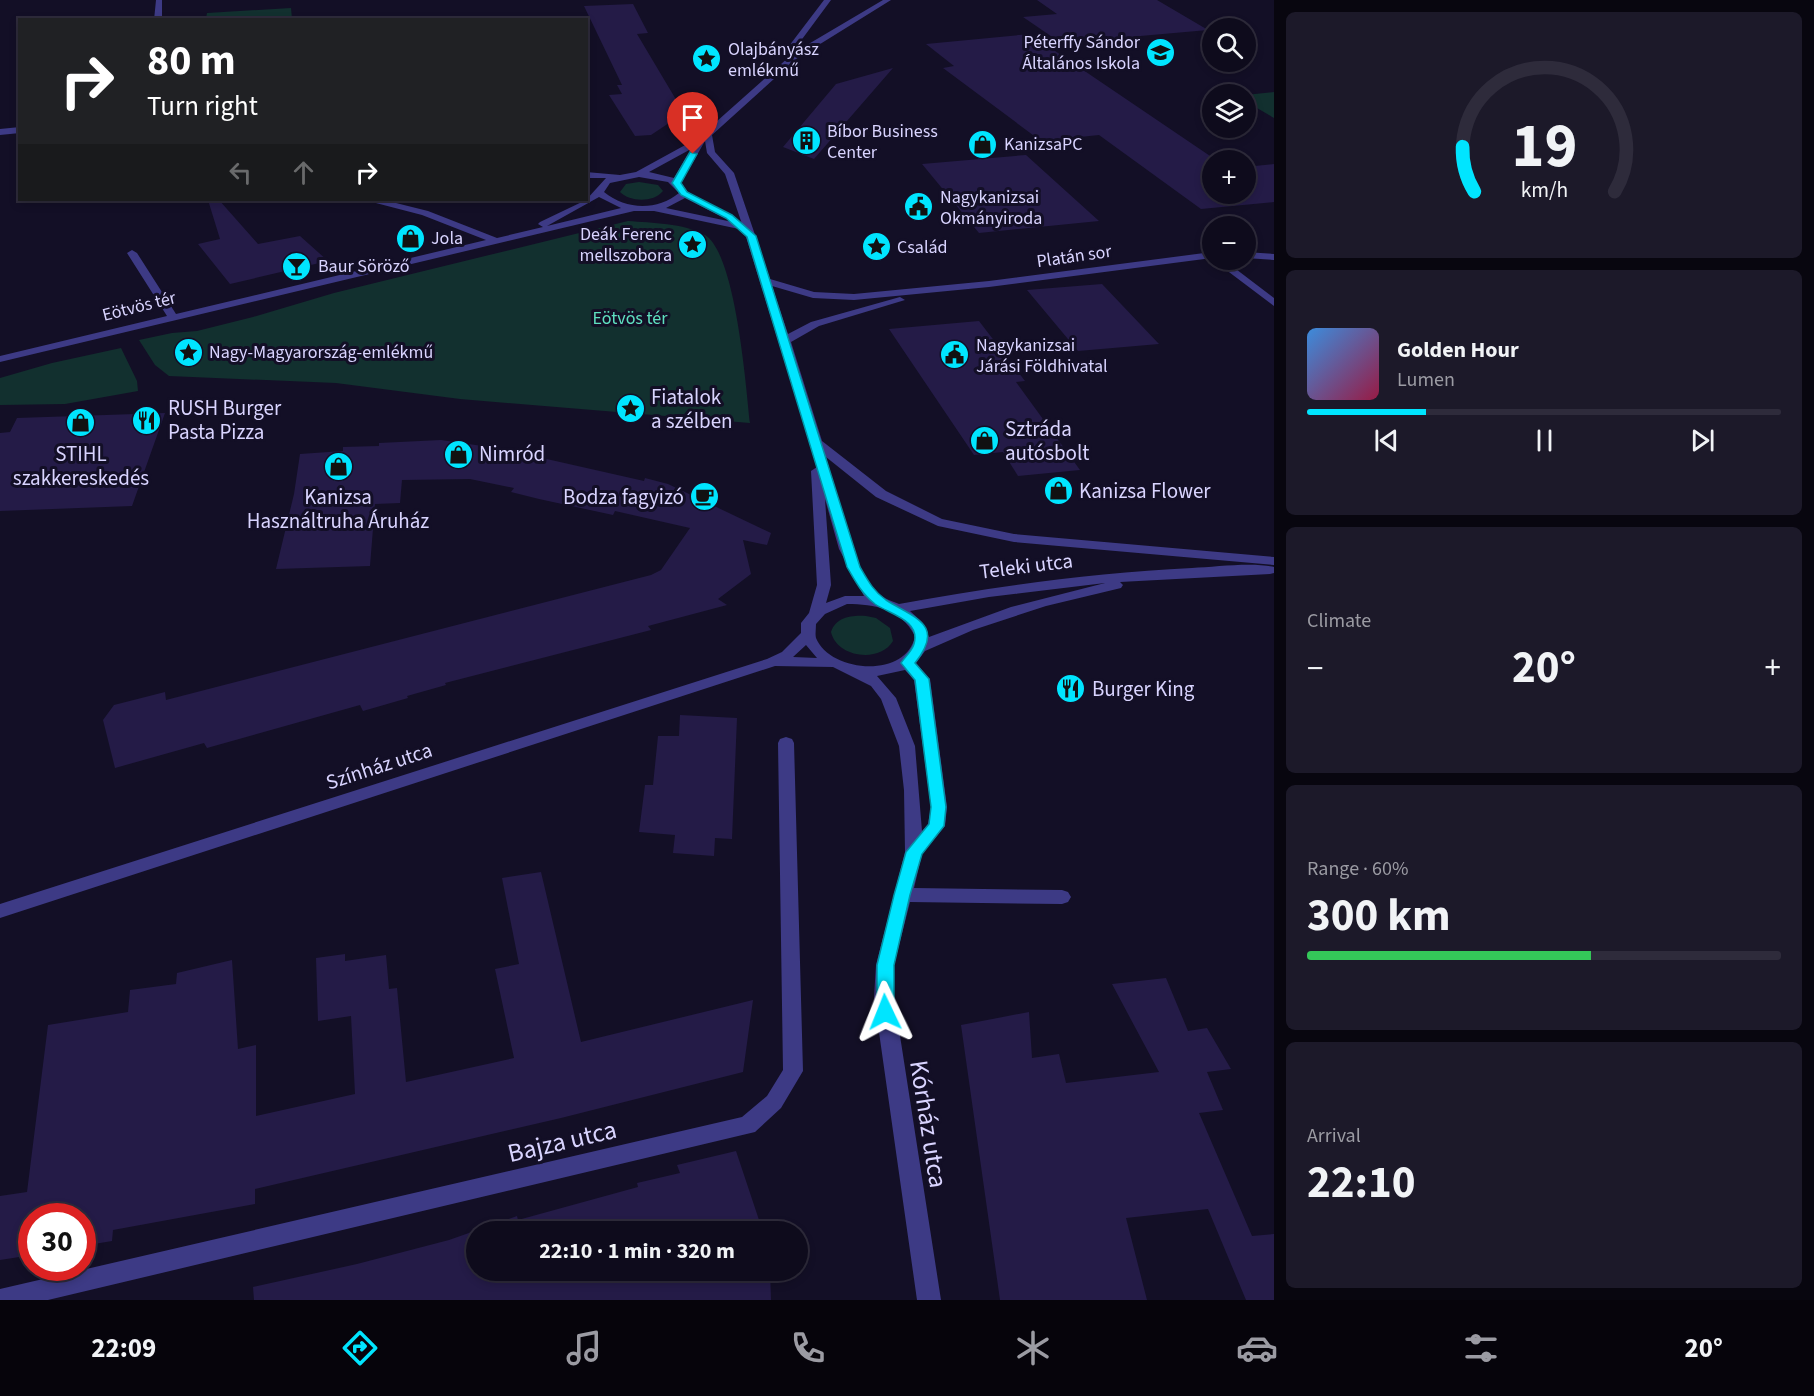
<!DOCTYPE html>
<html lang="en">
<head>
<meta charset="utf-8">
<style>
	:root { --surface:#0e0b1c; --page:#1c1929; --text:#f1f3f6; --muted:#9b9ba3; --line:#2e2b3b; --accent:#00e5ff }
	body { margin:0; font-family:"Source Sans 3",sans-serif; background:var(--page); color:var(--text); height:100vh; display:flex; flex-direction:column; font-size:22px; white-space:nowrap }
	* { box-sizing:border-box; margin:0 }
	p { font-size:20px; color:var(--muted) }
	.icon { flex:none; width:33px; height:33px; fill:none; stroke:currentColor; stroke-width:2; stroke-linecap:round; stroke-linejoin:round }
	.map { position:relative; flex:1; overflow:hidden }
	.side { display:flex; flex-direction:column; gap:12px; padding:12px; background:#08060f; width:540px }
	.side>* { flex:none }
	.banner { position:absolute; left:18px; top:18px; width:570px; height:183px; border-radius:0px; box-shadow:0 3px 9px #0003,0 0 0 2px var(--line); background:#202124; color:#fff; overflow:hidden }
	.controls { position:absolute; left:1202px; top:18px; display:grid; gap:12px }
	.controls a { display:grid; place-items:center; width:54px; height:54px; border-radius:50%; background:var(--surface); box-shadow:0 3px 9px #0003,0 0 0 2px var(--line); font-size:30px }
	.speed { position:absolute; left:18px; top:1203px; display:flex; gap:12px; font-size:30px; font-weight:700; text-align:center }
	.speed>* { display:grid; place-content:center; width:78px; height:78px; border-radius:50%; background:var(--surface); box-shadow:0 3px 9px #0003,0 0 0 2px var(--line); line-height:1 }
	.speed .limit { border:9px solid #d22; background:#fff; color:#111 }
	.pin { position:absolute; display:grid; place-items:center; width:51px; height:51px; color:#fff; margin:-62px -26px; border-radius:50% 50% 50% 0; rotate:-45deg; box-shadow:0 0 6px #0007 }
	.pin .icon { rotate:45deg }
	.me { position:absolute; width:66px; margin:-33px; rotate:358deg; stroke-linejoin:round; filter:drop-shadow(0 0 4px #0008) }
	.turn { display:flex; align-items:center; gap:21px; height:126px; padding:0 30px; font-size:27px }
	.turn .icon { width:78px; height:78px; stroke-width:2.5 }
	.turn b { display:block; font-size:42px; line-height:51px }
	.lanes { display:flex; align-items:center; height:57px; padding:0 30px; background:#0003; justify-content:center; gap:30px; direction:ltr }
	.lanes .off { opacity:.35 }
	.big { font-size:45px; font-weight:700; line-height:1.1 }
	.side .tile { flex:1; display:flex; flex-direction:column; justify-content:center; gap:9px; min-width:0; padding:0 21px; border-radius:9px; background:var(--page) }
	.side .dial { align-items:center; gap:0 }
	.dial svg { height:156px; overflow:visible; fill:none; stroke:var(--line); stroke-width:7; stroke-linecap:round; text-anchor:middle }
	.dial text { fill:var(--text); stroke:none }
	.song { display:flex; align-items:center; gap:18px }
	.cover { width:72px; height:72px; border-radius:9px; background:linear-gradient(135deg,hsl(210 70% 55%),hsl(340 70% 35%)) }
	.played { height:6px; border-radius:3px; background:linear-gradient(90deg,var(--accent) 25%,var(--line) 25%) }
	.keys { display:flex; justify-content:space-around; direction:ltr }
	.heat { display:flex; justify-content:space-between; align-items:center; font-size:33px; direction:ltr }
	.charge { height:9px; border-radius:4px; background:linear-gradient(90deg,#34c759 60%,var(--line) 0) }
	.trip { position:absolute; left:466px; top:1221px; width:342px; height:60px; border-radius:30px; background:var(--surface); box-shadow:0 3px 9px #0003,0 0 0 2px var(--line); font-weight:700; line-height:60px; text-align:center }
	.dock { display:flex; height:96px; justify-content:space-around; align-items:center; background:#06040b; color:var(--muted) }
	.dock .icon { width:42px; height:42px }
	.dock .current { color:var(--accent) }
	.dock b { font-size:27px; color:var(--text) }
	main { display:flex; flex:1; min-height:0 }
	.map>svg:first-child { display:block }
	.green { fill:#12302f }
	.building { fill:#241b47 }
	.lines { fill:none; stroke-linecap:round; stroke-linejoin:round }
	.minor { fill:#3d3a85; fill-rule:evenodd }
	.route { fill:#00e5ff; stroke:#0095a6; stroke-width:1.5 }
	.labels { text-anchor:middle; stroke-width:6; stroke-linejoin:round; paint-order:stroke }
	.far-poi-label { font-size:18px; fill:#d9d4ff; stroke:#130f26; text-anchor:start }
	.far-street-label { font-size:18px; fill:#d9d4ff; stroke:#130f26 }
	.far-park-label { font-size:18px; fill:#5fe0c0; stroke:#130f26 }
	.poi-label { font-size:21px; fill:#d9d4ff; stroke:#130f26; text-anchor:start }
	.street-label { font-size:21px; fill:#d9d4ff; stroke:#130f26 }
	.near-street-label { font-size:26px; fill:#d9d4ff; stroke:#130f26 }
</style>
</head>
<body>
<main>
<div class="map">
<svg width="1274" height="1300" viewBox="0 0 1274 1300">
	<rect width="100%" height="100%" fill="#130f26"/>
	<path class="green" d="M291,8l1,11h-86l1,-6z
		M1274,92v26l-29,-17v-6z
		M639,182l19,3 5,6c-10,12 -33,11 -43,1l6,-8z
		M628,221c24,2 55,2 77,14 31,19 41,152 45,188l-290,-24 -124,-16 -167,-7 -14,-11 -16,-25 33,-7 25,-2 56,-14 81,-24z
		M121,348l16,33 1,10 -73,13 -65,1v-27l52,-15z
		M866,616l10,2 14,10 3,13c-13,22 -56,17 -62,-9 5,-15 20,-17 35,-16z"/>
	<path class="building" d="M1037,0h120l51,30 -147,13 -38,-26 34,-3z
		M633,4l15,29 -11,1 47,79 -33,22 -16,1 -26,-41 13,-1 -5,-9h5l-38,-79z
		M1030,34l186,126h-4v34h33v-27l29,-3v38l-73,7 -102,-74 -58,6 -98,-73 11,-2 -28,-22z
		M893,68l-79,91 -31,-12 53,-63z
		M1026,155l73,66 -120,12 -57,-69z
		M208,200h11l39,44 42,-8 28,25 -98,23 -32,-40 22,-5z
		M1102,284l57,60 -81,7 -51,-61z
		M979,321l46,60 -9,1 64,88 -62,6 -15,-24 -29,3 -85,-126z
		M165,413l-33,93 -132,5v-78l10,-1 7,-14z
		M441,440l62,9 141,32 1,-3 23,6 103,49 -4,12 -24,-5 8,34 -33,25 9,6 -79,21 3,4 -206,53 1,2 -39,11 1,2 -45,13 -3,-6 -153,43 -3,-5 -89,25 -12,-48 11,-15 51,-13 1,8 485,-125 10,-5 29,-42 -75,-17 -2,4 -74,-16 -28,-7 3,-4 -44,-9 -68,1 -2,23 -25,1 -5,62 -94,3 18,-75 6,-40 43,-3v-4l36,-1v-3z
		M680,715l57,3 -5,121 -17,-1 -1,18 -41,-3 2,-18 -36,-3 6,-47h8l5,-49h21z
		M541,872l40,170 172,-42 -10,72 -182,46 -306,71v15l-142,26 -1,11 -30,5v-30h-50v39l-32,5v-64l27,-4 21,-167 80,-13 2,-22 46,-6 1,-11 55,-13 6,89 18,-4v71l99,-22 -4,-78 -33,5 -2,-63 29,-4v7l41,-6 3,34 8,-1 9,94 108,-24 -19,-89 24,-5 -17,-86z
		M1166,978l22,53 19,-3 24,41 -24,3 16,38 -24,3 53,123 22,-2v66h-28l-38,-91 -82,9 21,82h-147l-39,-275 68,-13 3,46 27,-4 7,29 93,-11 -47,-88z
		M736,1151l27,81h-286v38h293l1,30h-517l-1,-13 104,-23 92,-24 68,-24 1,4 120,-33 -1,-4 43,-10 -3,-8z"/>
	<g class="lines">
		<path class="minor" d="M156,0h6v20h-8z
			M824,0h7l-34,46 -2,6 88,-52h8l-95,59 -84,76 3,17 19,21 36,106 44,13 40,2 135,-13 223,-29v6l-223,29 -135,13 -41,-2 -41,-12 16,48 23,-12 89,-25 5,3 -86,26 -28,16 31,99 64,50 56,28 72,15 260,23v8l-260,-23 -76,-16 -62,-29 -50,-40c10,33 26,109 49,133 7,8 14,10 24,14 97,-18 194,-31 293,-36 24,-1 59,-6 82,-1v6l-4,1 -150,8 3,3 -2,3 -75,18 -73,24 -48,21 -9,12 14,16 17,128 -2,19 -23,28 -8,34 148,2 6,2 3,5 -3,5 -6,2 -152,-2 -16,63v32l47,303h-24l-43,-303 2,-32 29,-113 -1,-62 -5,-44 -18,-47 -10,-13 -38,-19 -58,-1 -775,252v-14l767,-245 15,-7 19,-19v-10l8,-10 8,-28 -6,-114 6,-4 -74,-240 -4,2 -85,-18h-20l-634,151v-6l167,-40 -40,-63 5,-3 5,3 39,61 310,-74 -64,-25 -50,-13 -1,-2h13l44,11 69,27 46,-11 -5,-3 2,-2 46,-22 20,-22h-20v-6l34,3 16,-3 62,-34 91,-81 -2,-6 2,-5zM705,141l2,12 18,21 17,50 -76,-16 19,-10 43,22 8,-2 -48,-26 -7,-9zM691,149l-17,29 -25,-6zM639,177l29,5 11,11c-22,18 -53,17 -75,-1l6,-9zM599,197l22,11 -74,18zM825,499l14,50 25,47h-19l-19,7 5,-18zM1105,583l-94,24 -82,30 -7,-15 -12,-11 79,-14zM847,604c28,0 54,5 68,32 -8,43 -85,37 -99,2 -1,-4 0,-9 0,-14l9,-10zM806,645l11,13 -24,-1zM905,670l9,10 17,127 -3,17 -6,7 -7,-85 -19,-48 -19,-22z
			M20,127v6l-20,2v-6z
			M1245,252l29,2v6l-29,-2z
			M1213,260h11l50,38v8z
			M786,737l6,2 2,4 9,328 -22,37 -26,24 -707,168h-48v-11l742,-172 25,-21 16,-26 -5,-327 2,-4z"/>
	</g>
	<path class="route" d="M690,152l7,2 -16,29 6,9 45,23 24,21 104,331c7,12 13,24 26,33 28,18 60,24 29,63l14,16 17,128 -2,19 -22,28 -12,41 -16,70v47l-2,5 -7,2 -6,-2 -2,-5v-47l17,-70 12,-43 23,-28 2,-17 -16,-127 -14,-17c4,-6 11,-12 13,-19 7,-24 -25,-30 -39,-40 -13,-10 -20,-23 -28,-37l-100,-330 -21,-19 -45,-23 -9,-12z"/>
	<defs>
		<symbol id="school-disc" viewBox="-11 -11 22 22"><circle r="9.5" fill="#00e5ff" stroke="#130f26"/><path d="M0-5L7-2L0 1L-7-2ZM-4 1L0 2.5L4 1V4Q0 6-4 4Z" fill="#111"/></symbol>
		<symbol id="sight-disc" viewBox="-11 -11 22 22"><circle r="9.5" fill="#00e5ff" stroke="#130f26"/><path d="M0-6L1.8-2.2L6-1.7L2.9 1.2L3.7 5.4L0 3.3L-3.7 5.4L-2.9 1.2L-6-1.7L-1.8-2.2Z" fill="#111"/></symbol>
		<symbol id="building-disc" viewBox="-11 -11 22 22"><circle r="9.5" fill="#00e5ff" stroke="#130f26"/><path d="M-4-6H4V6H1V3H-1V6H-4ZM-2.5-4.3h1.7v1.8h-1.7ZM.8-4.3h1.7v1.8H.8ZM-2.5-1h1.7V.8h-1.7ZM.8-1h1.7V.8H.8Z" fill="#111"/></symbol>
		<symbol id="shop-disc" viewBox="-11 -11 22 22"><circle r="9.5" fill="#00e5ff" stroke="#130f26"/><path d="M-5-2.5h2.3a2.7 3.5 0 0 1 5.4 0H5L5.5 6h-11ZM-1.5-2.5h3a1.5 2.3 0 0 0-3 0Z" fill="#111"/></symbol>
		<symbol id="civic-disc" viewBox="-11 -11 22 22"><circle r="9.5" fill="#00e5ff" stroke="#130f26"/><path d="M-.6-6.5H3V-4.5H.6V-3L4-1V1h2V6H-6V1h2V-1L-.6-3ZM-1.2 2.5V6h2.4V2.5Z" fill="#111"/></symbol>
		<symbol id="bar-disc" viewBox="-11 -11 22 22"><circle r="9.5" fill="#00e5ff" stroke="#130f26"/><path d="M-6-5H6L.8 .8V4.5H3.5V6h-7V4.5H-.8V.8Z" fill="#111"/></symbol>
		<symbol id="restaurant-disc" viewBox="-11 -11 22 22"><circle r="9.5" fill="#00e5ff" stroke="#130f26"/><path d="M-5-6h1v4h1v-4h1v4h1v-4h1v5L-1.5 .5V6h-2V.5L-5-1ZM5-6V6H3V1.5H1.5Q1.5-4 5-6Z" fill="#111"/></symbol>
		<symbol id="cafe-disc" viewBox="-11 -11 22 22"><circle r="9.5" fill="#00e5ff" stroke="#130f26"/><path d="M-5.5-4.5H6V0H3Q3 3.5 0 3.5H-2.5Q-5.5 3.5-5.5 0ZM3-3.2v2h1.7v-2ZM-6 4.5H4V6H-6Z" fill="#111"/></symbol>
	</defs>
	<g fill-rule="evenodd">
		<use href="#school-disc" x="1144" y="36" width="33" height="33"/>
		<use href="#sight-disc" x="690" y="42" width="33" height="33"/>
		<use href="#building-disc" x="790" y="124" width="33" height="33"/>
		<use href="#shop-disc" x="966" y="128" width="33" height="33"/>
		<use href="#civic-disc" x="902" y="190" width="33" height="33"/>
		<use href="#shop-disc" x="394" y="222" width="33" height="33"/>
		<use href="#sight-disc" x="676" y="228" width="33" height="33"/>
		<use href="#sight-disc" x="860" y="230" width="33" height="33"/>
		<use href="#bar-disc" x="280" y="250" width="33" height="33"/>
		<use href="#sight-disc" x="172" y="336" width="33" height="33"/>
		<use href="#civic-disc" x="938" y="338" width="33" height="33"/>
		<use href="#sight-disc" x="614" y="392" width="33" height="33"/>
		<use href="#restaurant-disc" x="130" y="404" width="33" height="33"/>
		<use href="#shop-disc" x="64" y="406" width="33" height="33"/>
		<use href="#shop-disc" x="968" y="424" width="33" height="33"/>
		<use href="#shop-disc" x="442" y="438" width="33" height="33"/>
		<use href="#shop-disc" x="322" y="450" width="33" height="33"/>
		<use href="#shop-disc" x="1042" y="474" width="33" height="33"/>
		<use href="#cafe-disc" x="688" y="480" width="33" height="33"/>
		<use href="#restaurant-disc" x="1054" y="672" width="33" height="33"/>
	</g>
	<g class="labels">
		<g class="far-poi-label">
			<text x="1140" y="48" text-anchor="end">Péterffy Sándor<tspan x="1140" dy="21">Általános Iskola</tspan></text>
			<text x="728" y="55">Olajbányász<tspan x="728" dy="21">emlékmű</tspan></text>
			<text x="827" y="137">Bíbor Business<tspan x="827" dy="21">Center</tspan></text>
			<text x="1004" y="150">KanizsaPC</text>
			<text x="940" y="203">Nagykanizsai<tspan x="940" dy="21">Okmányiroda</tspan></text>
			<text x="672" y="240" text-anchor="end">Deák Ferenc<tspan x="672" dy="21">mellszobora</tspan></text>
			<text x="431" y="244">Jola</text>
			<text x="897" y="253">Család</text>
			<text x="318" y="272">Baur Söröző</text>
			<text x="976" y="351">Nagykanizsai<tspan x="976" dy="21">Járási Földhivatal</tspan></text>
			<text x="209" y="358">Nagy-Magyarország-emlékmű</text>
		</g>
		<g class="far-street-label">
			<text transform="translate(1074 256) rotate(-8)" y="6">Platán sor</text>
			<text transform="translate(139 306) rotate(-14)" y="6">Eötvös tér</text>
		</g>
		<g class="far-park-label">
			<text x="630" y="324">Eötvös tér</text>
		</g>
		<g class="poi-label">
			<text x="651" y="404">Fiatalok<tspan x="651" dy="24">a szélben</tspan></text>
			<text x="168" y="415">RUSH Burger<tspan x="168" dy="24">Pasta Pizza</tspan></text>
			<text x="1005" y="436">Sztráda<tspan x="1005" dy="24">autósbolt</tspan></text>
			<text x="81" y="461" text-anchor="middle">STIHL<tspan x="81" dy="24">szakkereskedés</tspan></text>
			<text x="479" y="461">Nimród</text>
			<text x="1079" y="498">Kanizsa Flower</text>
			<text x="338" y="504" text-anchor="middle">Kanizsa<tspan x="338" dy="24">Használtruha Áruház</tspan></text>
			<text x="684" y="504" text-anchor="end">Bodza fagyizó</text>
			<text x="1092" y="696">Burger King</text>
		</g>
		<g class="street-label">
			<text transform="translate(1026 566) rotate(-7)" y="7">Teleki utca</text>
			<text transform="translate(379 766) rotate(-18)" y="7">Színház utca</text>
		</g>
		<g class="near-street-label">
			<text transform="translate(929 1124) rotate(81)" y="9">Kórház utca</text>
			<text transform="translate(562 1141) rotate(-13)" y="9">Bajza utca</text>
		</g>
	</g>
</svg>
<div class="controls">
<a><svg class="icon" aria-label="search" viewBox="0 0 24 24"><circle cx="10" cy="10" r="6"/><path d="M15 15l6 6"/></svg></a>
<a><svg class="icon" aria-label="layers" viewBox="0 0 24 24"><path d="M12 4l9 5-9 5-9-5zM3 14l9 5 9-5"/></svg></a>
<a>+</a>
<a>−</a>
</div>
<div class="speed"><div class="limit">30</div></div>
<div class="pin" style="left:693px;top:154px;background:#d93025"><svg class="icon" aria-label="arrive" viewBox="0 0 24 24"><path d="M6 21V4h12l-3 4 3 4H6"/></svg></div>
<svg class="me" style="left:885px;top:1012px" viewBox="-20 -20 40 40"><path d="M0-17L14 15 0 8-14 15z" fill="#00e5ff" stroke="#fff" stroke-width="4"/></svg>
<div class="trip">22:10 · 1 min · 320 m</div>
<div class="banner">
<div class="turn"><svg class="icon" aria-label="right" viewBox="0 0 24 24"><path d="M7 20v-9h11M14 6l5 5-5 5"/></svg><div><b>80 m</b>Turn right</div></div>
<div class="lanes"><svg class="icon off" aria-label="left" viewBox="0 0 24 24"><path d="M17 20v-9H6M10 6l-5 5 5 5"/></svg><svg class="icon off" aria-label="ahead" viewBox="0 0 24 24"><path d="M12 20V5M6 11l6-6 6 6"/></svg><svg class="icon" aria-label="right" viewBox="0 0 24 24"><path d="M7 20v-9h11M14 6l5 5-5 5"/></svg></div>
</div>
</div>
<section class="side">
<div class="tile dial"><svg viewBox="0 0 100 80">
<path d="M14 69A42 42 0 1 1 86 69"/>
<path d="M14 69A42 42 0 0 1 8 46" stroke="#00e5ff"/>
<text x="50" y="56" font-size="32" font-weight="700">19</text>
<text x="50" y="72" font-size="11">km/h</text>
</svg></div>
<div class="tile">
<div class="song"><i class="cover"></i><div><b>Golden Hour</b><p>Lumen</p></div></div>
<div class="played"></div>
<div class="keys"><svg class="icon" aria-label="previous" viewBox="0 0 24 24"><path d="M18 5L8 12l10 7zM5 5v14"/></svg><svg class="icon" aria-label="pause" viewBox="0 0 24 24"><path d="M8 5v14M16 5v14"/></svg><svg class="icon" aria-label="next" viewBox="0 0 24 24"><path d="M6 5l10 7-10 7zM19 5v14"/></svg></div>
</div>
<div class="tile"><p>Climate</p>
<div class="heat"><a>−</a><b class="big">20°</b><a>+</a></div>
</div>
<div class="tile"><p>Range · 60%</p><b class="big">300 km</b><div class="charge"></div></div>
<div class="tile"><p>Arrival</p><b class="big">22:10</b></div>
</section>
</main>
<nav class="dock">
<b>22:09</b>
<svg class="icon current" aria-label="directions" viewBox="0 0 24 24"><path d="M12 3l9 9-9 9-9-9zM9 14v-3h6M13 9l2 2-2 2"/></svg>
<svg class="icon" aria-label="music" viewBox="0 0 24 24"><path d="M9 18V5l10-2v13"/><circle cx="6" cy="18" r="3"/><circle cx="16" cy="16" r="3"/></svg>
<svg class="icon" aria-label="phone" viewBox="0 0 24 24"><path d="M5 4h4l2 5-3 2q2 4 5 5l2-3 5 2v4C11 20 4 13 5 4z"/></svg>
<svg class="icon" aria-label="climate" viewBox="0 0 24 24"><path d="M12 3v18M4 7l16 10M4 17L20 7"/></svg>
<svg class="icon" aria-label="car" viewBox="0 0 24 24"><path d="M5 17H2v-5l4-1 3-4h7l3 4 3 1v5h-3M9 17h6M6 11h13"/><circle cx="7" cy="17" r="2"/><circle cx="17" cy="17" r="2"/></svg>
<svg class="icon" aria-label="filters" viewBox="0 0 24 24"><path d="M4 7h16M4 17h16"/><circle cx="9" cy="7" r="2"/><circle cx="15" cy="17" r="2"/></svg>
<b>20°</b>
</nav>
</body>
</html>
